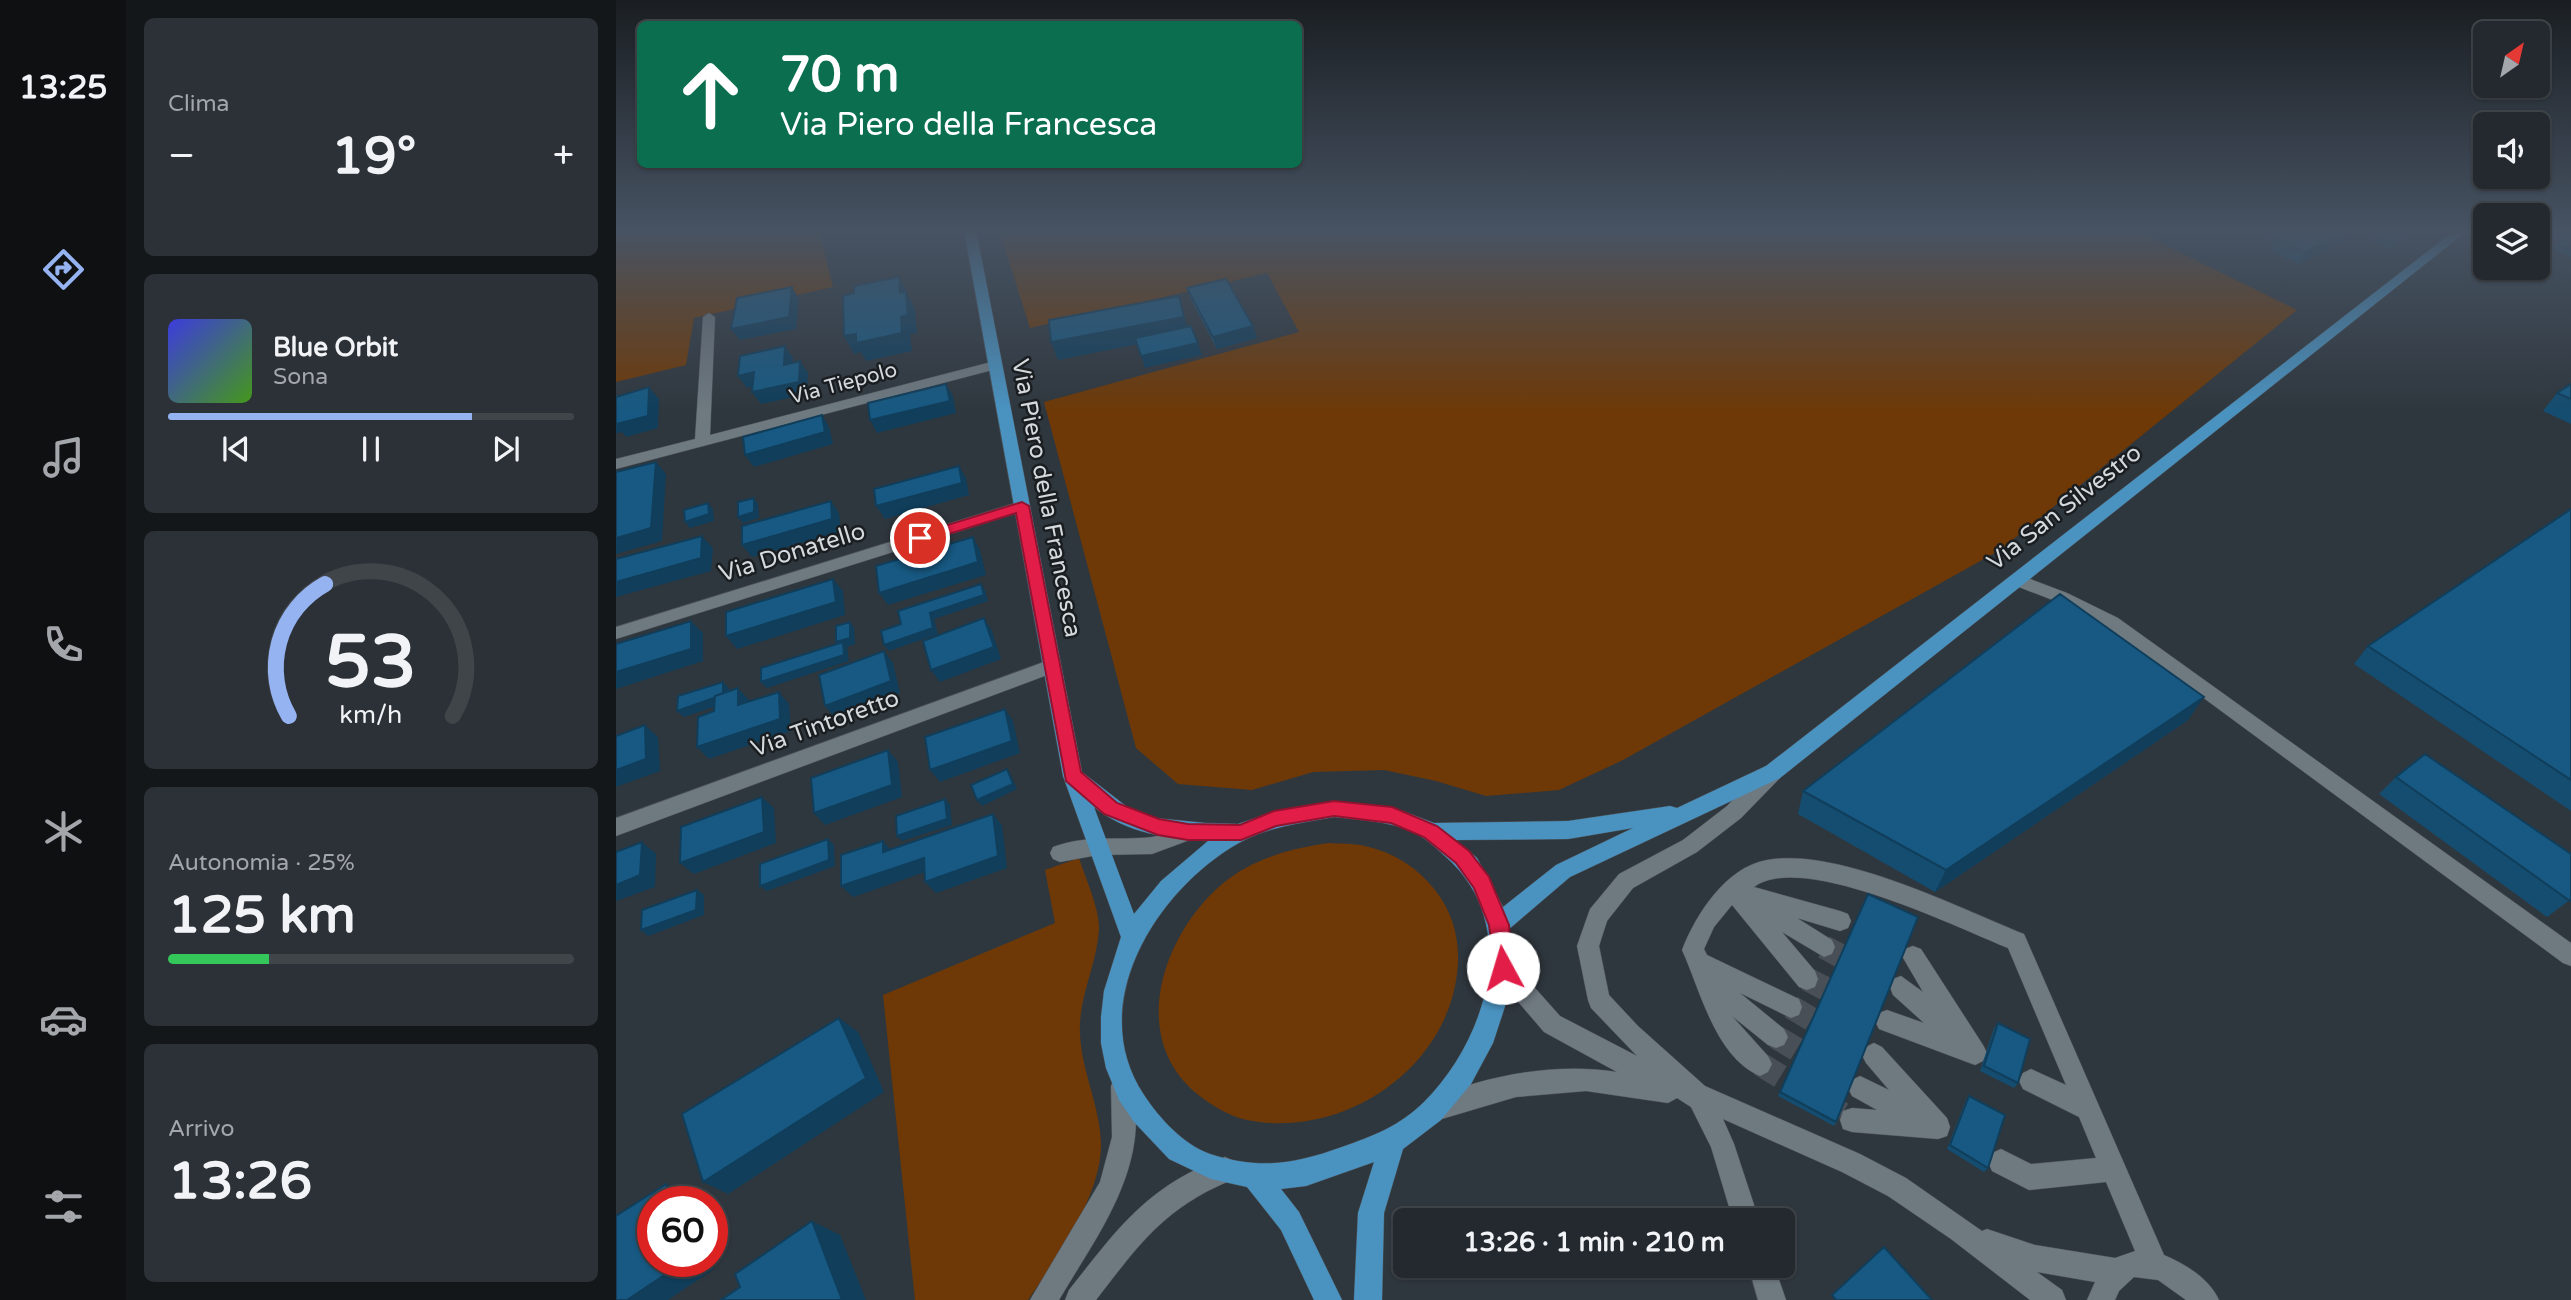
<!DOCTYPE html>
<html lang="it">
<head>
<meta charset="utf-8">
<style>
	:root { --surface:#23292e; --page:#2b3136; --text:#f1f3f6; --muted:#a3a6aa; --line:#40454a; --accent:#95b2f1 }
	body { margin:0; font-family:"Varela Round",sans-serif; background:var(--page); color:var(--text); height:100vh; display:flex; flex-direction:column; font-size:26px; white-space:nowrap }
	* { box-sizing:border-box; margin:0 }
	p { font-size:23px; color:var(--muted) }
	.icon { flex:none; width:38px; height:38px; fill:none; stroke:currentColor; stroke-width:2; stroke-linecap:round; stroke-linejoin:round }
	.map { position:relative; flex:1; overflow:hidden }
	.side { display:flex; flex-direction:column; gap:18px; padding:18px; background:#131719; width:490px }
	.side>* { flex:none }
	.guide { position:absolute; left:21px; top:21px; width:665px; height:147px; border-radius:10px; box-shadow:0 2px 5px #0004,0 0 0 2px var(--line); background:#0b6e4f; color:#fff; overflow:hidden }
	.needle { width:46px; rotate:34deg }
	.fabs { position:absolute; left:1857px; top:21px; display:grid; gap:14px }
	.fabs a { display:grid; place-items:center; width:77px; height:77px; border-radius:10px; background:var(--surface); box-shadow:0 2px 5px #0004,0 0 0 2px var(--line); font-size:35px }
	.speed { position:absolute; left:21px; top:1186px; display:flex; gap:14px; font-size:35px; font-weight:700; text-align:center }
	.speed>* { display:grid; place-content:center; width:91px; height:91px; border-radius:50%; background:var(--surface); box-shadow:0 2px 5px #0004,0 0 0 2px var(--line); line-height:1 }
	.speed .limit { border:10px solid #d22; background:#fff; color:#111 }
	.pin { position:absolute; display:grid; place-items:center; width:60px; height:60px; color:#fff; margin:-30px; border:4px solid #fff; border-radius:50%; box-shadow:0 2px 7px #0007 }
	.me { position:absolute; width:77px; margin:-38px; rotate:354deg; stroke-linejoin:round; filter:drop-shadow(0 0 5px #0008) }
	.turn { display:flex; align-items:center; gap:24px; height:147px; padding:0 28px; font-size:32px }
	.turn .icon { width:91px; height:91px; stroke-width:2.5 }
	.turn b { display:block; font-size:49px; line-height:60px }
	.big { font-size:52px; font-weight:700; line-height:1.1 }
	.side .tile { flex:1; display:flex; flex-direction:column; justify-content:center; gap:10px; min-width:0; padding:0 24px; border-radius:10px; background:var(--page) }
	.side .dial { align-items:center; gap:0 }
	.dial svg { height:182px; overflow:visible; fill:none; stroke:var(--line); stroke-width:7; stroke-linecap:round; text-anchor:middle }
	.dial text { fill:var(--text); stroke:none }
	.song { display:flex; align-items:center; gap:21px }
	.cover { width:84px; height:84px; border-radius:10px; background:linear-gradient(135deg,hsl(240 70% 55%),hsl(100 70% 35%)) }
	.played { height:7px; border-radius:4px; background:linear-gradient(90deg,var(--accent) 75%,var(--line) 75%) }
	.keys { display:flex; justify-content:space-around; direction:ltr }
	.heat { display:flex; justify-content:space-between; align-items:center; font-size:38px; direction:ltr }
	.charge { height:10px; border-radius:5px; background:linear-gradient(90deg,#34c759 25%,var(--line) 0) }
	.trip { position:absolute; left:777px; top:1208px; width:402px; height:70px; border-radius:10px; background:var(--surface); box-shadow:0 2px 5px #0004,0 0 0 2px var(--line); font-weight:700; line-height:70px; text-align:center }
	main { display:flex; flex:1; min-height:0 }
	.dock { display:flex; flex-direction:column; width:126px; justify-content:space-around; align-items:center; background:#0e1012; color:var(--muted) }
	.dock .icon { width:49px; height:49px }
	.dock .on { color:var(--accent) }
	.dock b { font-size:32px; color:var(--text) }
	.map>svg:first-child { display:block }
	.green { fill:#6e3907 }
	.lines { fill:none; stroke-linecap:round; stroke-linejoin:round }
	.minor-tunnel { stroke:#484f56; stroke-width:24; stroke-dasharray:24 12; stroke-linecap:butt }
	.minor-casing { stroke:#4c5359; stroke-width:1 }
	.major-casing { stroke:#4c5359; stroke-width:1 }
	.minor { fill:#6f7980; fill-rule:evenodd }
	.major { fill:#4a93c1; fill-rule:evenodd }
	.wall { fill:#144d70 }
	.shaded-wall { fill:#103e5b }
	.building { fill:#175982; stroke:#103e5b; stroke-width:2 }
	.route { fill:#e11d48; stroke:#92132f; stroke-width:2 }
	.labels { text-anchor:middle; stroke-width:5; stroke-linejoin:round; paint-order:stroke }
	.far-street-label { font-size:21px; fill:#d4d9de; stroke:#1a1e21 }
	.street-label { font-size:24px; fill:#d4d9de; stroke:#1a1e21 }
</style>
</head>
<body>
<main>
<nav class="dock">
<b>13:25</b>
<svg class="icon on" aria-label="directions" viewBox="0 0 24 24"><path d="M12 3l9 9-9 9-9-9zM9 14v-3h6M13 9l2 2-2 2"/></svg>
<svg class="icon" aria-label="music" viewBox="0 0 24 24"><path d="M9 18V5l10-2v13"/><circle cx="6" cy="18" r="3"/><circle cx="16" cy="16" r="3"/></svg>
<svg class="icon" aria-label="phone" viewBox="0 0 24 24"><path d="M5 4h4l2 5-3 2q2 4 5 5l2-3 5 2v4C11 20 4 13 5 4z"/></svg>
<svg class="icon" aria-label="climate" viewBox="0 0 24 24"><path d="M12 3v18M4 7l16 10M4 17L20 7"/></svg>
<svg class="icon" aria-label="car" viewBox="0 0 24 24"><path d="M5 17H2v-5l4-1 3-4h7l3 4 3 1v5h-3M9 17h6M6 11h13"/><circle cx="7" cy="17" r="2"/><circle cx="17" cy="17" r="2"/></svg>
<svg class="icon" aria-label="filters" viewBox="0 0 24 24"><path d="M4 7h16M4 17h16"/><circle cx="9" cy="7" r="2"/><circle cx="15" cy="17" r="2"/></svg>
</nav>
<section class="side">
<div class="tile"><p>Clima</p>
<div class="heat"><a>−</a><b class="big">19°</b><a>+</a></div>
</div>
<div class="tile">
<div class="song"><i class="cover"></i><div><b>Blue Orbit</b><p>Sona</p></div></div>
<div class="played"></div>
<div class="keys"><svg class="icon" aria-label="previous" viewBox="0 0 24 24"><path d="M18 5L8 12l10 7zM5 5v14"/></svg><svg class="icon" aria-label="pause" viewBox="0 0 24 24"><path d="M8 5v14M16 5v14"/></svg><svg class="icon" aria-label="next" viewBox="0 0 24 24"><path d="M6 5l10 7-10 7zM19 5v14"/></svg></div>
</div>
<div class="tile dial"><svg viewBox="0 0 100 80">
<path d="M14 69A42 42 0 1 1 86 69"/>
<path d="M14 69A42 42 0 0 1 30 11" stroke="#95b2f1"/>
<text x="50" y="56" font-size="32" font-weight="700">53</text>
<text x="50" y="72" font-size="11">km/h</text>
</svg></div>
<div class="tile"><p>Autonomia · 25%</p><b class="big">125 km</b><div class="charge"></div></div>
<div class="tile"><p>Arrivo</p><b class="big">13:26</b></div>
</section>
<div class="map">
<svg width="1955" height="1300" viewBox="0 0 1955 1300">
	<rect width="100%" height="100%" fill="#2f373e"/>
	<path class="green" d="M0,230h203l14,57 -139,31 -8,47 -70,17z
		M383,230h1135l163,80 -297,240 -377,210 -64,30 -73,6 -50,-15 -52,-11 -71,2 -61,18 -74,-6 -42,-36 -92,-346 255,-70 -32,-59 -237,55z
		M712,843c12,1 25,0 37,3 28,6 52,21 70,44 19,24 26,53 22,84 -12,97 -115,165 -210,146 -19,-4 -36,-15 -51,-27 -68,-57 -33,-158 25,-208 30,-26 68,-36 107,-42z
		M463,858c6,19 21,52 20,71 -2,36 -21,69 -19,104 1,37 20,73 21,110 1,52 -45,116 -73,157h-113l-32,-305 172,-72 -10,-53z"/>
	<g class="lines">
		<path class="minor-tunnel" d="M1208,947l37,20
			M1191,979l40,21
			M1175,1007l42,25
			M1160,1037l42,25
			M1144,1064l92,56"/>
		<defs>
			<path id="minor" d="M93,313l6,4 -5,118 285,-74 7,4 -2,3 -384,101v-10l79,-20 8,-122z
				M406,501l5,1 3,4 -3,4 -411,129v-12z
				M1401,574l50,19 51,25 453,325v23l-8,-3 -457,-337 -51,-25 -44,-17 -2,-4z
				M436,659l6,2 3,5 -3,5 -442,165v-18z
				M1157,764l7,2 3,6 -3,6 -39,40 -44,34 -64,36 -26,33 -8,25 10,49 29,31 67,60 155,68 46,24 76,53 5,-2 48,16 80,13 20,-7 -29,-69 -77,8 -37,-19 -4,-9 4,-9 9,-4 30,15 65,-6 -17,-41 -56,-28 -4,-8 4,-8 8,-4 35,16 -58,-137c-52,-21 -207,-97 -254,-61l86,24 8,3 3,7 -3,7 -8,3 -43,-13 35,22 3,7 -3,7 -8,3 -42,-25 33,39 3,8 -3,8 -8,3 -8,-3 -67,-82 -18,22 -10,22 3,6 92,44 3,8 -3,8 -8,3 -51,-25 44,36 4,8 -4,8 -8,3 -8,-3 -36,-29 36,40 4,8 -4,8 -8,4c-45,-19 -60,-87 -78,-126 14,-36 44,-83 85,-90 71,-13 190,47 257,74l140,321c21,9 45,23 55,45h-33l-28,-20 -24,-3 -15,14 -4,9h-28l8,-18 -58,-10 25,18 4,10h-36l-79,-61 -63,-43 -46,-24 -119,-53 11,25 25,76h-26l-22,-73 -20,-40 -14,-9 -9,5 -82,-12 -70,6 -81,24 -9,-3 -3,-9 3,-9c60,-24 127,-38 191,-28l-73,-40 -49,-57 -3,-7 3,-7 8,-4 8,4 49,55 77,40 -46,-48 -3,-8 -11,-54 13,-37 29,-35 64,-34 44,-34 39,-40z
				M572,823l7,3 3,6 -3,6 -43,16 -54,1 -38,7 -7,-3 -3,-6 3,-6c36,-13 64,-6 99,-10 13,-2 24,-9 36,-14z
				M1297,946l8,3 62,96 4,8 -4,8 -8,4 -96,-36 -4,-8 4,-8 8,-3 37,13 -31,-28 -3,-8 3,-8 8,-3 22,16 -21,-36 3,-7z
				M1258,1043l8,4 65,71 3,9 -3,9 -9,3 -86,-7 -9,-3 -3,-9 3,-9 9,-3 25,2 -25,-14 -4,-8 4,-8 8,-4 29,14 -23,-27 -4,-8 4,-8z
				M507,1074l8,4c5,11 4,24 5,36 2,70 -43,128 -77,186h-29l70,-118 12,-45 -1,-51 4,-8z
				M609,1157l9,4 4,9 -4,9c-69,28 -94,64 -138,121h-31l4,-10c50,-63 78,-104 156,-133z
				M1132,1265h26l12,35h-28z"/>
			<path id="major" d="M348,230h12l106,542 49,38 24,8 50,5 33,1 35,-12 61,-11 63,8 37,14 134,-2 102,-15 7,2 89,-42 689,-536h13l-688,548 -210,99 -62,53 4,16 -2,45 -17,52 -22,41 -30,36 -38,29 -19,64 -2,87h-28l4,-87 16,-51 -68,24 -25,3 18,23 43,88h-28l-33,-70 -34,-43 -36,-8 -42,-20 -35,-37 -15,-22 -13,-32 -5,-25v-26l3,-26 17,-54 -58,-161zM478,807c32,26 74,32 114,34l-47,40 -27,33zM718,817c26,3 53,4 77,14 14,6 24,16 36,27 75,67 40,181 -23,244 -24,24 -51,34 -82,45 -47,17 -83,23 -132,7 -26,-9 -51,-36 -66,-59 -60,-90 12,-204 93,-251 29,-17 64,-21 97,-27zM1017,828l-77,37 -53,42 -26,-49 -21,-18 112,-1z"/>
		</defs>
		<use href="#minor" class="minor-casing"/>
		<use href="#major" class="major-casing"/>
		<use href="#minor" class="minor"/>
		<use href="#major" class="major"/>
	</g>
	<path class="wall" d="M1653,230h17l2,1h2l-2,-1h66l-6,10 -49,24 -29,-14 3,-6 -9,-4z
		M1922,230h33v27l-18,-8 4,-5 4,-3 -23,-9z
		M1756,235l36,1 -3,5 -16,8 -21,-9z
		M571,288l66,38 4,12 -40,11 -26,-49z
		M1955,384v40l-28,-13 14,-18z
		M1955,509v302l-217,-147 14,-18z
		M1572,720l-253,172 -137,-78 5,-23z
		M1780,777l175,122 -24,18 -168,-123z
		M1252,894l-32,228 -2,4 -56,-30z
		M1382,1023l20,60 -4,5 -34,-17 14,-43z
		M1353,1096l19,72 -4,4 -37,-23 19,-49z"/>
	<path class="shaded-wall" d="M1736,230h2l-6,10 -49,24 6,-12z
		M1792,236l-3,5 -16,8 4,-6z
		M283,277l16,32 2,24 -7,1 2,17 -46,10 -5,-9 -7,2 -10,-18 56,-43z
		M176,287l7,12 -3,30 -56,11 -9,-11z
		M563,296l10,38 -131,26 -7,-18z
		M637,326l4,12 -40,11 -4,-12z
		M582,343l4,12 -57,13 -4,-12z
		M169,346l8,12 -1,19 -8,-12z
		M184,361l8,12 -1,21 -46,10 -9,-12z
		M138,372l8,13 -15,3 -9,-12z
		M330,384l7,12 3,17 -79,20 -7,-13z
		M33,387l10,12 -1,29 -32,9 -4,-5 -6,1v-15z
		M206,415l7,12 4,17 -79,23 -9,-12z
		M40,462l10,12 -4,67 -46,13v-16z
		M343,466l7,12 3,17 -84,24 -9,-13z
		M138,498l4,6 1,14 -16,5 -5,-6z
		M215,501l8,12 2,19 -89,25 -10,-12z
		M92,503l5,6 1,12 -24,7 -5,-6z
		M86,536l11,12 -2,23 -95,26v-15z
		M357,537l7,13 6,25 -98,30 -9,-12z
		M217,579l10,12 2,24 -108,34 -11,-13z
		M365,584l4,6 3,11 -54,18 4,15 -49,17 -5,-6 46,-32z
		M368,618l8,13 9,28 -61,23 -9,-12z
		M75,621l12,12v28l-87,28v-17z
		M234,622l4,6 1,16 -8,3 2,14 -82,27 -6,-6 80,-34 -5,-6z
		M268,651l9,12 7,30 -65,25 -10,-12z
		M107,682l6,6v14l-45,15 -7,-6z
		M122,688l11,12v17l-11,-12z
		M163,692l10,12 2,27 -82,28 -12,-12z
		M1588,697l-16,23 -253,172 11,-22z
		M389,709l8,12 7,32 -80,29 -10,-12z
		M29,725l13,12 2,34 -44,16v-17z
		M272,750l10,12 4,35 -77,28 -11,-12z
		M391,769l4,6 6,14 -35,17 -5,-6z
		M146,797l12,11 2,35 -82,31 -14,-11z
		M329,799l5,6 2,20 -50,16 -5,-5z
		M377,814l9,11 5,43 -71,25 -11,-11z
		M212,839l6,6 1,21 -68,25 -7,-5z
		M267,841l10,12 -10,-1z
		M26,842l14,12 -1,33 -39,14v-16z
		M308,858l10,11 -81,28 -12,-11z
		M81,890l7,5v20l-56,21 -7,-6z
		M223,1018l19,14 26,60 -156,102 -25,-12z
		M50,1184l25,11 2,7h-22z
		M196,1221l28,14 26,65h-24z
		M68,1262h27l3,7 -46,31h-41z"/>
	<path class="building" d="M1657,230h13l2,1 3,-1h61l-47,22 -29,-13 8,-4z
		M1765,230h14l13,6 -15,7 -21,-8z
		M1946,241l9,2v6l-14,-5z
		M283,277l1,16 6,-2 2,24 -7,2 1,16 -46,10v-9l-12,2 -1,-40 11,-3v-7z
		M610,279l27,47 -40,11 -26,-49z
		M176,287l-3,30 -58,12 6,-31z
		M563,296l5,21 -133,25 -2,-22z
		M575,326l7,17 -57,13 -6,-18z
		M169,346l-1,19 16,-4 -1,21 -47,10 2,-20 -16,4 2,-20z
		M330,384l4,17 -80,19 -2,-17z
		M1955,384v15l-14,-6z
		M33,387l-1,29 -32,8v-27z
		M206,415l3,17 -80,23 -2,-18z
		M40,462l-5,66 -35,10v-66z
		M343,466l3,17 -86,23 -2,-17z
		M138,498v14l-16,5v-15z
		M215,501l1,18 -90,26v-19z
		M92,503l1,11 -24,8 -1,-12z
		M1955,509v271l-203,-134z
		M86,536l-1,22 -85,24v-23z
		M357,537l5,25 -99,31 -3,-27z
		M217,579l3,23 -110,34v-24z
		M365,584l3,11 -54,18 3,15 -49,17 -3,-14 20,-7 -3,-13z
		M1444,594l144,103 -258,173 -143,-79z
		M368,618l10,29 -63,23 -8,-29z
		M75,621v28l-75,23v-28z
		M234,622v16l-14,4v-16z
		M227,642l1,13 -83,27v-14z
		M268,651l7,30 -66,25 -6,-31z
		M107,682v11l-8,3 -1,2 -37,13 1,-15z
		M122,688v17l41,-13 1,27 -83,28 1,-30 16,-6 1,-15z
		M389,709l7,32 -82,29 -5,-33z
		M29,725l1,34 -30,11v-34z
		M272,750l4,35 -78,28 -3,-35z
		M1809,754l146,100v45l-1,2 -174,-124z
		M391,769l6,15 -36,16 -6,-15z
		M146,797l2,35 -84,31 1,-36z
		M329,799l2,20 -50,17 -1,-20z
		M377,814l5,42 -73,26 -1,-24 -83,28v-31l42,-14v11z
		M212,839l1,21 -69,26v-22z
		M26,842l-2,33 -24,10v-33z
		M81,890l-1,20 -55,20 1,-20z
		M1252,894l50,23 -82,205 -56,-30z
		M223,1018l27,60 -163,104 -21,-68z
		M1382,1023l32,16 -12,44 -34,-17z
		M1353,1096l36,19 -17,53 -38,-23z
		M50,1184l5,18h-18v60h31l-57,38h-11v-84z
		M196,1221l30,79h-121l19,-13 -5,-13z
		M1268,1247l48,53h-96l-4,-5z"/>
	<linearGradient id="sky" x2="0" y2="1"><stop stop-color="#1a1e22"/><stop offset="0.56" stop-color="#475363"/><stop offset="1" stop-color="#475363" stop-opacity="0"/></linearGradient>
	<rect width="1955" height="412" fill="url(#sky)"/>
	<path class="route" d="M406,502l7,4 52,266 36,31 42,16 29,5 52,1 34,-14 60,-10 58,6 45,19 32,25 20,26 20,48 4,43 -3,7 -7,2 -7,-2 -7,-50 -15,-37 -18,-25 -32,-26 -33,-14 -57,-7 -58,10 -35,14h-53l-30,-5 -54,-21 -38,-33 -50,-268 -96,30 -7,-5 2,-3z"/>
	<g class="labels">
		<g class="far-street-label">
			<text transform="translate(227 383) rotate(-15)" y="7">Via Tiepolo</text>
		</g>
		<g class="street-label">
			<text transform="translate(431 498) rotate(79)" y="8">Via Piero della Francesca</text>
			<text transform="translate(1448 507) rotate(-38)" y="8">Via San Silvestro</text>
			<text transform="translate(176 552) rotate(-17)" y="8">Via Donatello</text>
			<text transform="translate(209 723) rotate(-20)" y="8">Via Tintoretto</text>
		</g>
	</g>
</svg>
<div class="fabs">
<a><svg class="needle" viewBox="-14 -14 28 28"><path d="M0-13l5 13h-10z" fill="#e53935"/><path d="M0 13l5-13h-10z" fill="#a3a6aa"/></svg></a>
<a><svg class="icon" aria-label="sound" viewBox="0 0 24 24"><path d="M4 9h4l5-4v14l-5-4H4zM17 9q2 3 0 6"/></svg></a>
<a><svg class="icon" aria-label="layers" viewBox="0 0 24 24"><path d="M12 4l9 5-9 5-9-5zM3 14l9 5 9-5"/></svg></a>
</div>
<div class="speed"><div class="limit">60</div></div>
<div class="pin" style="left:304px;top:538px;background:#d93025"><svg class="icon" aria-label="arrive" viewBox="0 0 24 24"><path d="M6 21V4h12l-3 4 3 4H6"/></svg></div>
<svg class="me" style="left:887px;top:968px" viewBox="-20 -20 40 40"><circle r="19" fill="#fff"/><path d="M0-13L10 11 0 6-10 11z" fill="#e11d48"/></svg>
<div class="trip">13:26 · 1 min · 210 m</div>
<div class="guide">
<div class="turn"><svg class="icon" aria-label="ahead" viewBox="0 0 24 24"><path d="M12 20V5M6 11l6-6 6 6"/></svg><div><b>70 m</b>Via Piero della Francesca</div></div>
</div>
</div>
</main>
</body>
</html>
